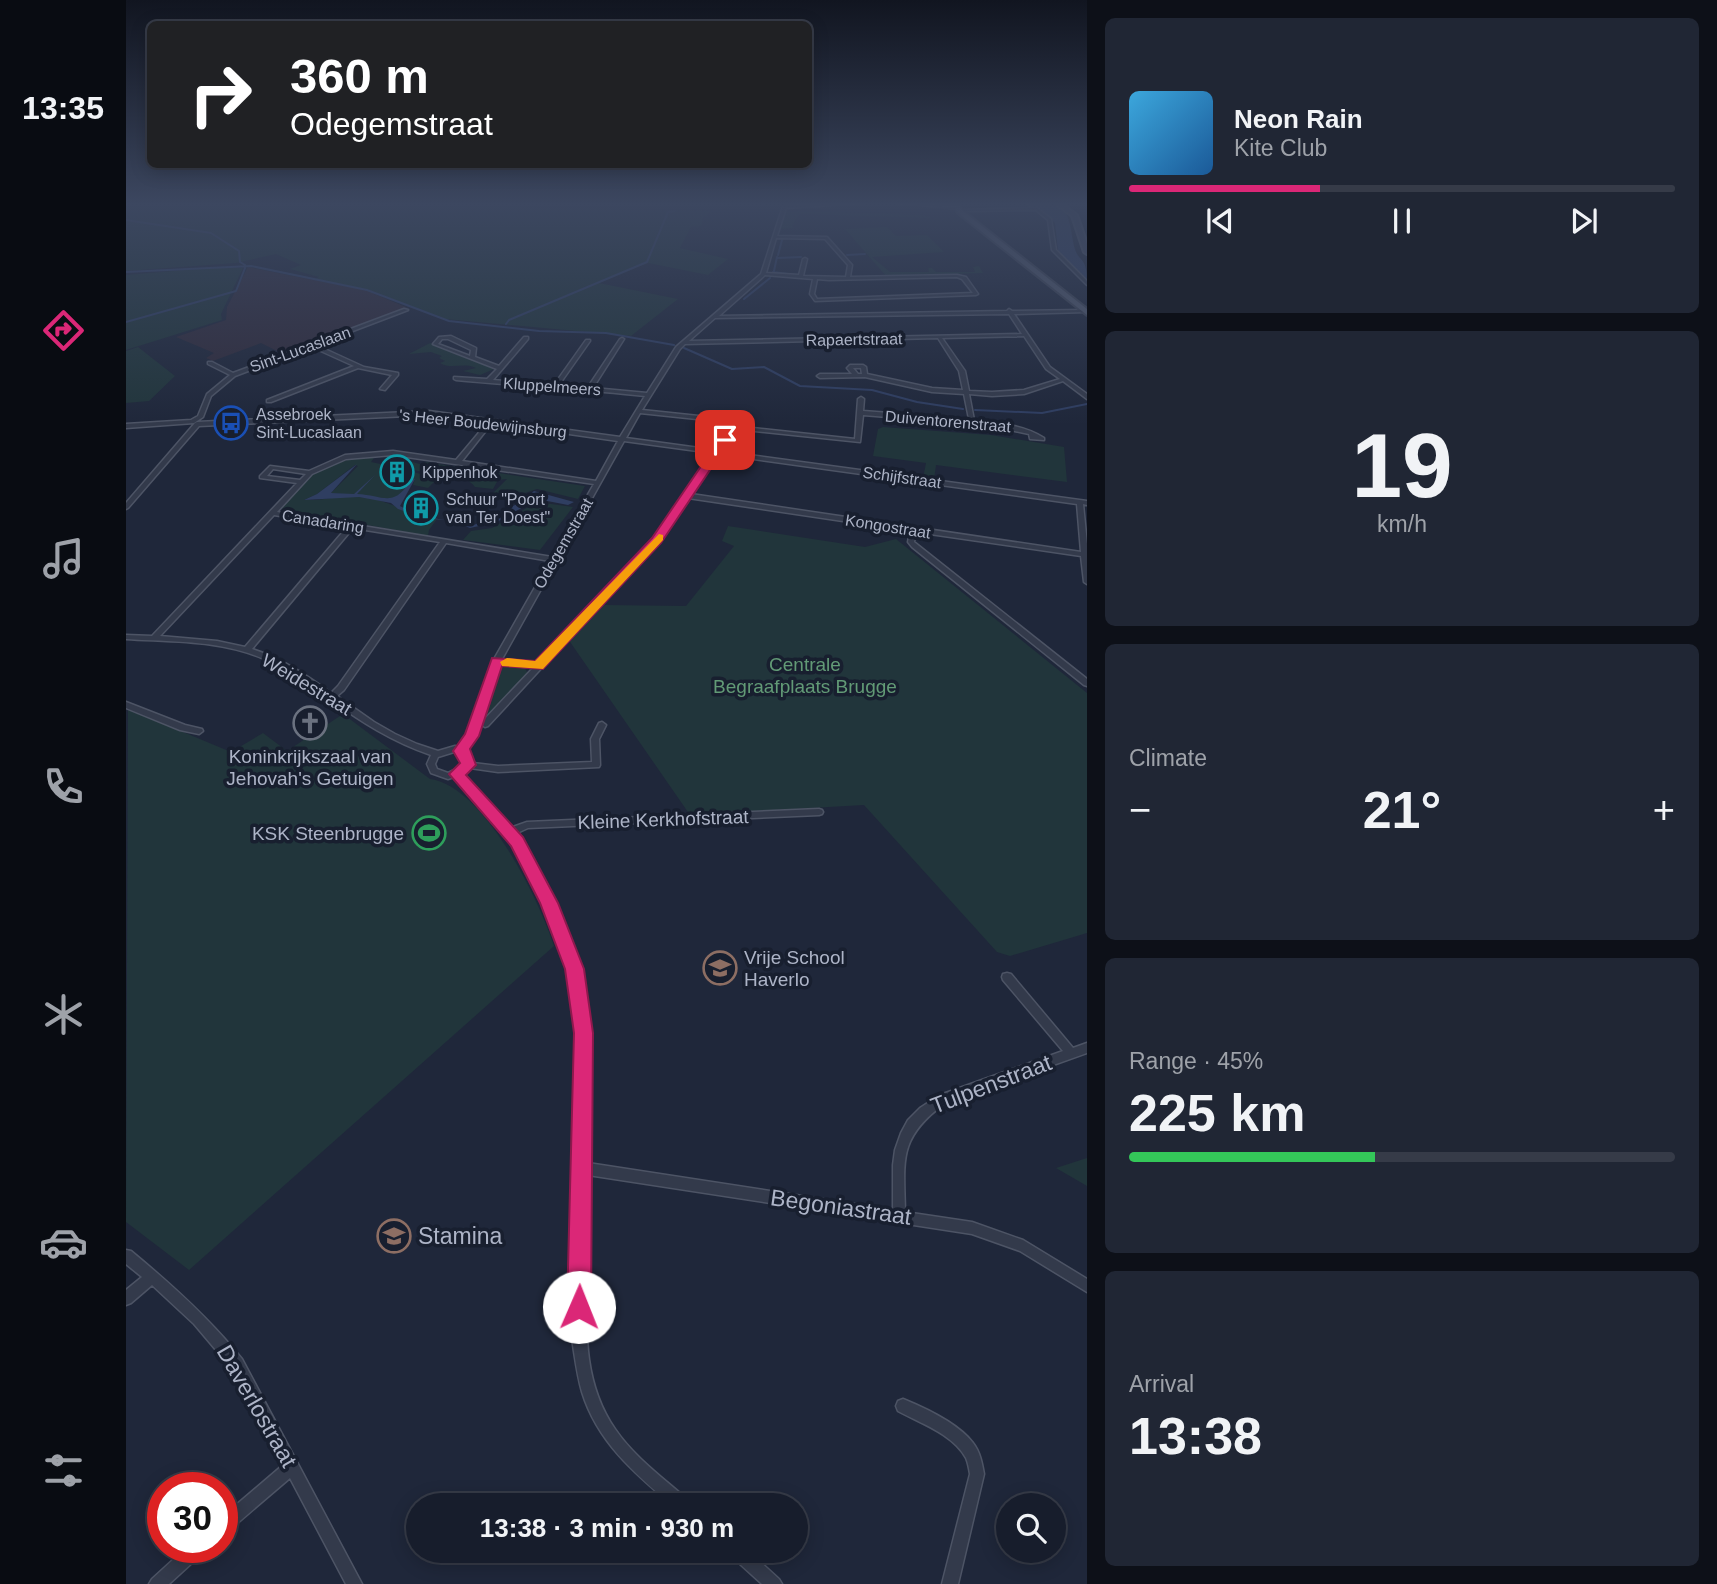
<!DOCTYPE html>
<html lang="en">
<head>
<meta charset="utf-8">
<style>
	:root { --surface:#171d2c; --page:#202634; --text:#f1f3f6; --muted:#9ea2a9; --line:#363b48; --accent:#db2777 }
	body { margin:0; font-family:Helvetica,sans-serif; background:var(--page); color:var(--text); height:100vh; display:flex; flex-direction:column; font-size:26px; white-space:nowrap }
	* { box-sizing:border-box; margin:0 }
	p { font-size:23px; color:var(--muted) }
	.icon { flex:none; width:38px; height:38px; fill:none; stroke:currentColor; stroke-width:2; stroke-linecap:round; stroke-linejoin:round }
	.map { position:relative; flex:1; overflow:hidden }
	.side { display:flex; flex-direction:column; gap:18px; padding:18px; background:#0d1018; width:630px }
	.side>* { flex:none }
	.banner { position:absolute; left:21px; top:21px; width:665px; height:147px; border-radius:10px; box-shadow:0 4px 18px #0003,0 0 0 2px var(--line); background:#202124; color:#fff; overflow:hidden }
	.buttons { position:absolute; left:870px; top:1493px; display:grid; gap:14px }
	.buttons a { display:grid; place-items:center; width:70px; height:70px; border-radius:50%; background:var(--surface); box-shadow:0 4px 18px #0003,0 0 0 2px var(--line); font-size:35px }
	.speed { position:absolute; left:21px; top:1472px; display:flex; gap:14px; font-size:35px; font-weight:700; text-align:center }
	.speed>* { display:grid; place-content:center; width:91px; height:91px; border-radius:50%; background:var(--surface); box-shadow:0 4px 18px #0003,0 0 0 2px var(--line); line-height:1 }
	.speed .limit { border:10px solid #d22; background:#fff; color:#111 }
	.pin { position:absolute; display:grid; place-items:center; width:60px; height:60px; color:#fff; margin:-30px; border-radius:14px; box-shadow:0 4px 10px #0006 }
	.me { position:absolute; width:77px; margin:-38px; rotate:1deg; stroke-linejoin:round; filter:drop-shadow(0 0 5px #0008) }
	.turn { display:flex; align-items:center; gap:24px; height:147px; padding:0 28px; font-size:32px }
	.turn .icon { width:91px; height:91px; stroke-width:2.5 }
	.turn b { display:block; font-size:49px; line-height:60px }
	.big { font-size:52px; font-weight:700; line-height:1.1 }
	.side .tile { flex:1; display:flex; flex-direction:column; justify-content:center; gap:10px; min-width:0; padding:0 24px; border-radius:10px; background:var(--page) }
	.side .dial { align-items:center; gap:0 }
	.dial b { font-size:91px; line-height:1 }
	.song { display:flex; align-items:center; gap:21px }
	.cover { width:84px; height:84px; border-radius:10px; background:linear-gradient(135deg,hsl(200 70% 55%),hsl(210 70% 35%)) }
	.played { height:7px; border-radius:4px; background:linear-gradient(90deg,var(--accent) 35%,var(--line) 35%) }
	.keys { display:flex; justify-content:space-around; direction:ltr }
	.heat { display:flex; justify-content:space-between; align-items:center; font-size:38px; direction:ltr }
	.charge { height:10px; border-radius:5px; background:linear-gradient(90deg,#34c759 45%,var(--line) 0) }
	.trip { position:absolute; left:280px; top:1493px; width:402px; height:70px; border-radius:35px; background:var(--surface); box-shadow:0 4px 18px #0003,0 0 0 2px var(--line); font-weight:700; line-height:70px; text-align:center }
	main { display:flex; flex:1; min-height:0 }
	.tab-bar { display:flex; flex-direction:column; width:126px; justify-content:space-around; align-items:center; background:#090c12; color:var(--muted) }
	.tab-bar .icon { width:49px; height:49px }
	.tab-bar .active { color:var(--accent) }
	.tab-bar b { font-size:32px; color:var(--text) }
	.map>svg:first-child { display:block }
	.medical { fill:#2f2b3b }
	.green { fill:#21353b }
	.water { fill:#2f3e61 }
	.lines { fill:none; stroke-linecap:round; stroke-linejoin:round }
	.stream { stroke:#2f3e61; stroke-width:2 }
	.street-casing { stroke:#4d5465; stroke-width:3 }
	.secondary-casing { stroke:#4d5465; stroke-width:4 }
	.primary-casing { stroke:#3c4354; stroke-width:4 }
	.street { fill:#333a4b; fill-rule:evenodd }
	.secondary { fill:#40485e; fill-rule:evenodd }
	.primary { fill:#50586b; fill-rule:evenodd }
	.route { fill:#db2777; stroke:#8e194d; stroke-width:2 }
	.slow { fill:#f59e0b }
	.labels { text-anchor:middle; stroke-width:7; stroke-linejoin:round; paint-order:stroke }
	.far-street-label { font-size:16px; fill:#adb4c7; stroke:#181f2f }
	.far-poi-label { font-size:16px; fill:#adb4c7; stroke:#181f2f; text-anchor:start }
	.park-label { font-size:19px; fill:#629a76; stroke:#181f2f }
	.street-label { font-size:19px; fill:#adb4c7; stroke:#181f2f }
	.poi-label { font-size:19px; fill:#adb4c7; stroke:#181f2f }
	.near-street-label { font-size:23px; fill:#adb4c7; stroke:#181f2f }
	.near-poi-label { font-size:23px; fill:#adb4c7; stroke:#181f2f; text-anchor:start }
</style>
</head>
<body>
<main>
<nav class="tab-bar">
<b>13:35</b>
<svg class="icon active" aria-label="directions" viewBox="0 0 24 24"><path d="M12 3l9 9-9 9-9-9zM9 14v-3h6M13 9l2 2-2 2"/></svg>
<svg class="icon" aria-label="music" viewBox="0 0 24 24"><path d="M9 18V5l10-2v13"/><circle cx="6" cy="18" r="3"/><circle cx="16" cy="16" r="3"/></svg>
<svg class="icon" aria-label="phone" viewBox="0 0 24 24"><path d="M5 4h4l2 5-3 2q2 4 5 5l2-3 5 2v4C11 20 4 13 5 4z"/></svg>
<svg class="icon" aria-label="climate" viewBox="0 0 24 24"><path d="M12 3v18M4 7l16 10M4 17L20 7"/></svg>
<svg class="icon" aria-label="car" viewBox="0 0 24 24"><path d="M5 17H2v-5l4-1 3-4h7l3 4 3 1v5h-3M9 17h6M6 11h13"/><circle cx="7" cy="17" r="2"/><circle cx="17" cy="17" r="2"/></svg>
<svg class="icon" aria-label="filters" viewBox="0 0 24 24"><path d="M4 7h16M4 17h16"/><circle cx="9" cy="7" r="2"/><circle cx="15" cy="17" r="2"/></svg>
</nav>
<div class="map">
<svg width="961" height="1584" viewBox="0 0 961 1584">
	<rect width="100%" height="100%" fill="#1f273a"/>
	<path class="medical" d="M122,267l117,23 43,18 -127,45 -20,-10 -48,18 -7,-3 8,-5 -38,-16 50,-17 1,-13z"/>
	<path class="green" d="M0,203h119l7,5 -5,-5h258l4,4 203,4 -9,7 -2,8 -10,1 -11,21 48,11 -20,16 -60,-12 -49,20 79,16 -47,37 -187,-17 -75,-29 -54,-11 4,-2 -29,-8 11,-4 -25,-11 -40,9 -110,8z
		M670,211l127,4 9,3 -133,-4 -7,12 2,2 -14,1 4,-17z
		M761,227l9,9 31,-1 17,17 -72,5 18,15h39l-1,-4h4l4,4h39l-2,-5 6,-1 4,7 -97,3 -41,-47z
		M95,267l22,1 -22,46 1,6 -96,30v-75z
		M304,343l64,26 -14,6 -17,-4 13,-3c-12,-6 -25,2 -36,-5l5,-2 -6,-3 3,-2 -11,-4 -22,2z
		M12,347l37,29 -26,25 -23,2v-52z
		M757,427l108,8 73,12 3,35 -131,-17 -2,15 -11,-2 3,-15 -53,-7 5,-27z
		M251,454l-6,8 29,6 -7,5 10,3 7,-5 21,6 3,5 -6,6 -15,-3 2,-6 -9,2 3,2 -9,12 -7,4 -62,-6 27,-27 -3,-1 -38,29 -13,6c19,1 37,-5 55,-3 28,1 50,19 78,22l-8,11 -1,6 -148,-27c25,-38 54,-49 97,-55z
		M277,459l23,7 -1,-4 160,24 -7,13 -41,-10 -12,4 -10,-2 -6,5 -16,-3 14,-14 -9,1 -5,9 -18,-2c-10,-14 -28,-8 -43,-13l4,-5 -11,4 -28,-8z
		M411,502l36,5 -33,43 -77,-10 8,-9 21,-3z
		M602,526l137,21 31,-8 191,154v240l-77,23 -13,-4 -133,-147 -174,10 -122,-176 36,-34 82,1 48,-60 -12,-5z
		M382,666l17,2 3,6 -44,45 16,-51z
		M2,709l103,43 32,-19 24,18 56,-37 87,65c54,7 109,120 124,167l-365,324 -63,-48z
		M961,1158v28l-31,-18z"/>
	<path class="water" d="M906,203c38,0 36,11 42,43 4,17 13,9 13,35l-29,-30 -3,-28z
		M231,464l-26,29 23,1 21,-19 -18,19c26,1 35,14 52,-11l-1,-3 7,-1 -15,27c22,13 50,14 74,19l45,-22 15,-12 40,11 -6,3 -31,-6 -40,23 -27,6 -17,-7 -29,-3 -26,-9 -7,-6 -32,-6 -55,3 13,-6z"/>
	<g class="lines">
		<path class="stream" d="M0,220l85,13 28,18 1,11 5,3
			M652,255l4,-15
			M721,255l18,-1
			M651,258l24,-1
			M648,271l3,-14
			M0,272l125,-6 116,24 82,31 90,10 67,2 68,12
			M647,272l22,3
			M680,276h8
			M737,277l14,-1
			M618,299l26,-21
			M0,322l110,-31 9,-23
			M380,324l3,-4 138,-58 21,-50 7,-1
			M558,348l48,21 32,-2 36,19 72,4 45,12 46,7
			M849,410l67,3 45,-9"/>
		<defs>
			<path id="street" d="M718,203h19l-77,5 -9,28 50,1 25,28 -2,12 107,-2 9,2 12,17 -2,1 -161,6 -5,-7 3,-15 -48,-4 -46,41 288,-5 2,-2 3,2 72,-1 2,1v1l-72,2 36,53 37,27v5l-24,-18 -39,13 -32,2 -23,-2 5,26c24,3 50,5 70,18v2l-14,-1 -1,-5 -42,-9 -124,-10 -3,27 -125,-13 -15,22 367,50v4l-4,-1 4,40v40l-3,-2 -3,-26 -165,-24 -2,10 173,137v7l-3,-1 -172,-138 -4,-5 2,-11 -222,-33 -30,44 -170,184 -3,1 -4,-3 1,-2 51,-54 -33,-4 -24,72 -10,14 3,2 4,8v3l25,3 94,-4 -1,-23 8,-16 3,-1 4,3 -7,14 1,26 -1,2 -101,5 -28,-4 -9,5 49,55 17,-6 292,-13 3,1 1,2 -1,2 -3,1 -291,13 -13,6 5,6 34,63 25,66 10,64 -1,130 305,47v-45l2,-15 6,-17 7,-13 12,-12 20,-13 123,-44 -60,-71 -1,-3 1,-3 4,-1 4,1 62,74 14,-5v10l-143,51c-46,34 -40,56 -39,108l67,10 51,18 64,39v13l-67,-41 -48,-17 -384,-59c-1,32 -1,65 -1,97 -1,55 -5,109 28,157 19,28 48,49 73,71l2,5h-18c-38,-32 -75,-64 -90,-113 -5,-17 -7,-35 -10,-53l7,-306 -10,-64 -25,-66 -30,-59 -60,-67 -6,2 -17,-6 -4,-9 4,-9c-39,-13 -71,-34 -103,-57 -21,-14 -41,-29 -64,-39 -43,-19 -92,-17 -138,-20v-4l26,1 145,-153 -37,-5v-2l10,-10 39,5 36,-16 48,-4 63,9 31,-37 -58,-8 -230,11 -71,82 -2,1v-6l69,-80 2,-1 232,-11 191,26 25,-41c-63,-7 -127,-10 -189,-16l-2,-1v-2l33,2 10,-10 -64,-25 6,-7 12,-1 25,12 -1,9 24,9 25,-29h4v2l-35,41 61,5 32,-45h4v1l-31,44 29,2 32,-48 2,-1 2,1 -31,49 54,5 29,-46 85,-73 22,-68zM650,238l49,1 23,26 -2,12 -43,-1 4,-17 -2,-1 -2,1 -4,16 -33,-2zM831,277l5,2 11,14 -156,6 -3,-5 3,-15 12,1zM883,314l13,20 -333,7 26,-23zM898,336l22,33 14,10 -36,11 -32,2 -23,-1 -4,-20 -23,-33zM812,338l21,33 4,19 -31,-2 -65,-14 -1,-7 -3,-2h-13l-3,3 5,6h-32l-3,2 3,2 45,-1 67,15 32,2 5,25 -106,-8 1,-12 -3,-2 -3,2 -3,40 -120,-13 -8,-7 -85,-9 38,-61 5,-5zM316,339h6l23,11 -1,6 -32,-12zM727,368h8l1,6h-4zM514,413l85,9 5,5 -16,23 -88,-12zM366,423l126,18 -22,40 -134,-20zM498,441l88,12 -58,87 -117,123 -35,-4zM592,454l359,50 4,48 -390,-58zM267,455l201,29 -42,73 -275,-45 35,-38 34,-15zM147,469l33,5 -6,6 -33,-4zM148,515l73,12 -102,120 -28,-6 -57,-5zM227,528l87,14 -102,144 -7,7c-25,-18 -50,-35 -79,-44zM320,543l104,18 -57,100 -25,74 -9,12 -4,-1 -17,5 -21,-7 -22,-10 -21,-12 -37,-26 7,-6zM328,752l9,4 2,4 -2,5 -15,8 -11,-4 -2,-5 3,-7z
				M770,203h15l35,3 -2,1z
				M901,203h4l20,16 5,31 31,31v4l-35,-35 -4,-30 -12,-10 -72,1 -2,-1 71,-2z
				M278,309l4,1 -92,35 48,22 34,6v2l-13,15 -5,-1 12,-14 -34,-7 -87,34h-4v-2l87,-34 -42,-19 -77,29 -24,20 -8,21 -9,6 -68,5v-4l65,-4 7,-4 9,-22 23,-19 -22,-11v-2h4l21,11z
				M0,702l59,23 17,4 1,2 -4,3 -19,-4 -54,-22z
				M0,1250l5,1c40,33 78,67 111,108l120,225h-16l-56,-106 -63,54 -5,2v-17l61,-52 -51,-96 -38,-45 -42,-39 -21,18 -5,2v-15l16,-13 -16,-13z
				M777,1399c22,9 56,25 70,44 7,9 9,20 11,31l-26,110h-16l28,-110c-1,-6 -2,-11 -4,-16 -13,-24 -46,-35 -68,-47l-2,-5 2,-5z
				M61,1547h20l-3,5 -35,32h-20l3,-5z
				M602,1550h19l32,29 3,5h-20l-32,-29z"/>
			<path id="secondary" d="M929,203h6l16,12 10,29v10l-3,-2 -12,-36z"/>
			<path id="primary" d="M818,204l15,1 4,6 124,98v6l-129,-102 -3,-5 -13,-1z"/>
		</defs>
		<use href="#street" class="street-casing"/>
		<use href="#secondary" class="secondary-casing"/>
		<use href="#primary" class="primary-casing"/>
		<use href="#street" class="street"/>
		<use href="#secondary" class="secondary"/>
		<use href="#primary" class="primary"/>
	</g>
	<linearGradient id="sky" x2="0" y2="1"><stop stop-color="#111520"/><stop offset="0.48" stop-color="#3c4760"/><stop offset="1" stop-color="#3c4760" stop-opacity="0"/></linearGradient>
	<rect width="961" height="425" fill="url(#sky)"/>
	<path class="route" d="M595,437l9,3 -69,103 -118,126 -41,-3 -23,70 -9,13 6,16 -10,10 57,62 35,66 26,66 9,64 -2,274 -4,9 -8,3 -9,-3 -3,-9 7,-274 -9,-64 -25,-66 -29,-57 -62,-72 11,-11 -7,-12 12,-17 27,-76 43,3 117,-123z"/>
	<path class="slow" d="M533,534l4,1v5l-120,129 -41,-3 -2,-4 7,-4 28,3z"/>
	<defs>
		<symbol id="bus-ring" viewBox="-11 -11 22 22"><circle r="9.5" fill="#181f2f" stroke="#1a4fb4" stroke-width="1.5"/><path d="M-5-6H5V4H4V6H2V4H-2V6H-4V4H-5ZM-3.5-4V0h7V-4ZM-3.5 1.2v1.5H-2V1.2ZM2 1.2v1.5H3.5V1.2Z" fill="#1a4fb4"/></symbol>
		<symbol id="building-ring" viewBox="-11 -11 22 22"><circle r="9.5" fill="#181f2f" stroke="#0f9aa8" stroke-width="1.5"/><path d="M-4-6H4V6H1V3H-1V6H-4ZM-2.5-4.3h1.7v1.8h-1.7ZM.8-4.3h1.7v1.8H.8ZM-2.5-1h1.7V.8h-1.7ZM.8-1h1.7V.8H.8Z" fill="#0f9aa8"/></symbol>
		<symbol id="church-ring" viewBox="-11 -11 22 22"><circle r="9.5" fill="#181f2f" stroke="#6b7280" stroke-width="1.5"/><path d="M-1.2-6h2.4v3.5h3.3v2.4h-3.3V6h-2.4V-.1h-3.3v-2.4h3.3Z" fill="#6b7280"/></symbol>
		<symbol id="stadium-ring" viewBox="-11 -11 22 22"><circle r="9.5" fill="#181f2f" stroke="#2e9e5b" stroke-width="1.5"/><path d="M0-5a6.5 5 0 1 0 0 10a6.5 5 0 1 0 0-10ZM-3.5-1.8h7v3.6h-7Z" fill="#2e9e5b"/></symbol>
		<symbol id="school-ring" viewBox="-11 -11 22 22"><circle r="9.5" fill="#181f2f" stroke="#8d6e63" stroke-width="1.5"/><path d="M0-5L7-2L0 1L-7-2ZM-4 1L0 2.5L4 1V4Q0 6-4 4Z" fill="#8d6e63"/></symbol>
	</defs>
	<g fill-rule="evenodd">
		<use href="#bus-ring" x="86" y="404" width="38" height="38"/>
		<use href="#building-ring" x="252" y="453" width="38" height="38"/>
		<use href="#building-ring" x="276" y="489" width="38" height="38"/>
		<use href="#church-ring" x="165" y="704" width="38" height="38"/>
		<use href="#stadium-ring" x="284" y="814" width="38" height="38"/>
		<use href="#school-ring" x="575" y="949" width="38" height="38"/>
		<use href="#school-ring" x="249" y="1217" width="38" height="38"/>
	</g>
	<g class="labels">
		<g class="far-street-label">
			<text transform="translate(728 339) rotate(-1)" y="6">Rapaertstraat</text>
			<text transform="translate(174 349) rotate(-20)" y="6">Sint-Lucaslaan</text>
			<text transform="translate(426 386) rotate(4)" y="6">Kluppelmeers</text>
			<text transform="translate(822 421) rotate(5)" y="6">Duiventorenstraat</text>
			<text transform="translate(357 423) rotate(6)" y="6">'s Heer Boudewijnsburg</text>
			<text transform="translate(776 477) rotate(8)" y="6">Schijfstraat</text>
			<text transform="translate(197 521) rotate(9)" y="6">Canadaring</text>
			<text transform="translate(762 526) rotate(9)" y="6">Kongostraat</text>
			<text transform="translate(437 543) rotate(-60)" y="6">Odegemstraat</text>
		</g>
		<g class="far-poi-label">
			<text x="130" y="420">Assebroek<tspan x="130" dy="18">Sint-Lucaslaan</tspan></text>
			<text x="296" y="478">Kippenhok</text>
			<text x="320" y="505">Schuur "Poort<tspan x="320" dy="18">van Ter Doest"</tspan></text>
		</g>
		<g class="park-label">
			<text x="679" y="671">Centrale<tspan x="679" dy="22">Begraafplaats Brugge</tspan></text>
		</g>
		<g class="street-label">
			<text transform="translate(181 684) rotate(31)" y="7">Weidestraat</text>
			<text transform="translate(537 819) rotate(-2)" y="7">Kleine Kerkhofstraat</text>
		</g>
		<g class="poi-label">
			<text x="184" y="763">Koninkrijkszaal van<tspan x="184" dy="22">Jehovah's Getuigen</tspan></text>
			<text x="278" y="840" text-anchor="end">KSK Steenbrugge</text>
			<text x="618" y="964" text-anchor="start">Vrije School<tspan x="618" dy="22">Haverlo</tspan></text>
		</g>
		<g class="near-street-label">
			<text transform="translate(865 1084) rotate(-21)" y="8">Tulpenstraat</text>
			<text transform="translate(715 1207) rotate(8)" y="8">Begoniastraat</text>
			<text transform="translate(131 1406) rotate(60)" y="8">Daverlostraat</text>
		</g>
		<g class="near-poi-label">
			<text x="292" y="1244">Stamina</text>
		</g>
	</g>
</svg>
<div class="buttons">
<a><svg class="icon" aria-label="search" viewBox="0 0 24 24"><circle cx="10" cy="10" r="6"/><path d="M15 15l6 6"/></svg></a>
</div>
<div class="speed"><div class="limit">30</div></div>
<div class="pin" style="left:599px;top:440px;background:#d93025"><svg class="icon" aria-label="arrive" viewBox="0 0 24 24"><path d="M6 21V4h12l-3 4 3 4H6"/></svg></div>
<svg class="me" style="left:453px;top:1307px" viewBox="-20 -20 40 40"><circle r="19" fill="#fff"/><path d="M0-13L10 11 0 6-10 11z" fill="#db2777"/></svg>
<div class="trip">13:38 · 3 min · 930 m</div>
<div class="banner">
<div class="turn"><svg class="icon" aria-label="right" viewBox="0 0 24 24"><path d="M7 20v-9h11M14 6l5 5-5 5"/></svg><div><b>360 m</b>Odegemstraat</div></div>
</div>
</div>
<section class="side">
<div class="tile">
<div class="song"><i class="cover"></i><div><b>Neon Rain</b><p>Kite Club</p></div></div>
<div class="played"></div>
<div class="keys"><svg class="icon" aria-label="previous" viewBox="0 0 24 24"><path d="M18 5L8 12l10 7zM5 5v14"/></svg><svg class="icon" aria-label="pause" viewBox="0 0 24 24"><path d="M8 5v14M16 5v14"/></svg><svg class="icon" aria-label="next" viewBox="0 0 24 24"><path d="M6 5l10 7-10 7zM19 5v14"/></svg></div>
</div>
<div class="tile dial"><b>19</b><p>km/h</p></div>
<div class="tile"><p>Climate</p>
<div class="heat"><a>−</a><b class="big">21°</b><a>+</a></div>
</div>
<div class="tile"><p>Range · 45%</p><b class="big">225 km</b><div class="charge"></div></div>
<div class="tile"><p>Arrival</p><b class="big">13:38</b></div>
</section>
</main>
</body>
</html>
